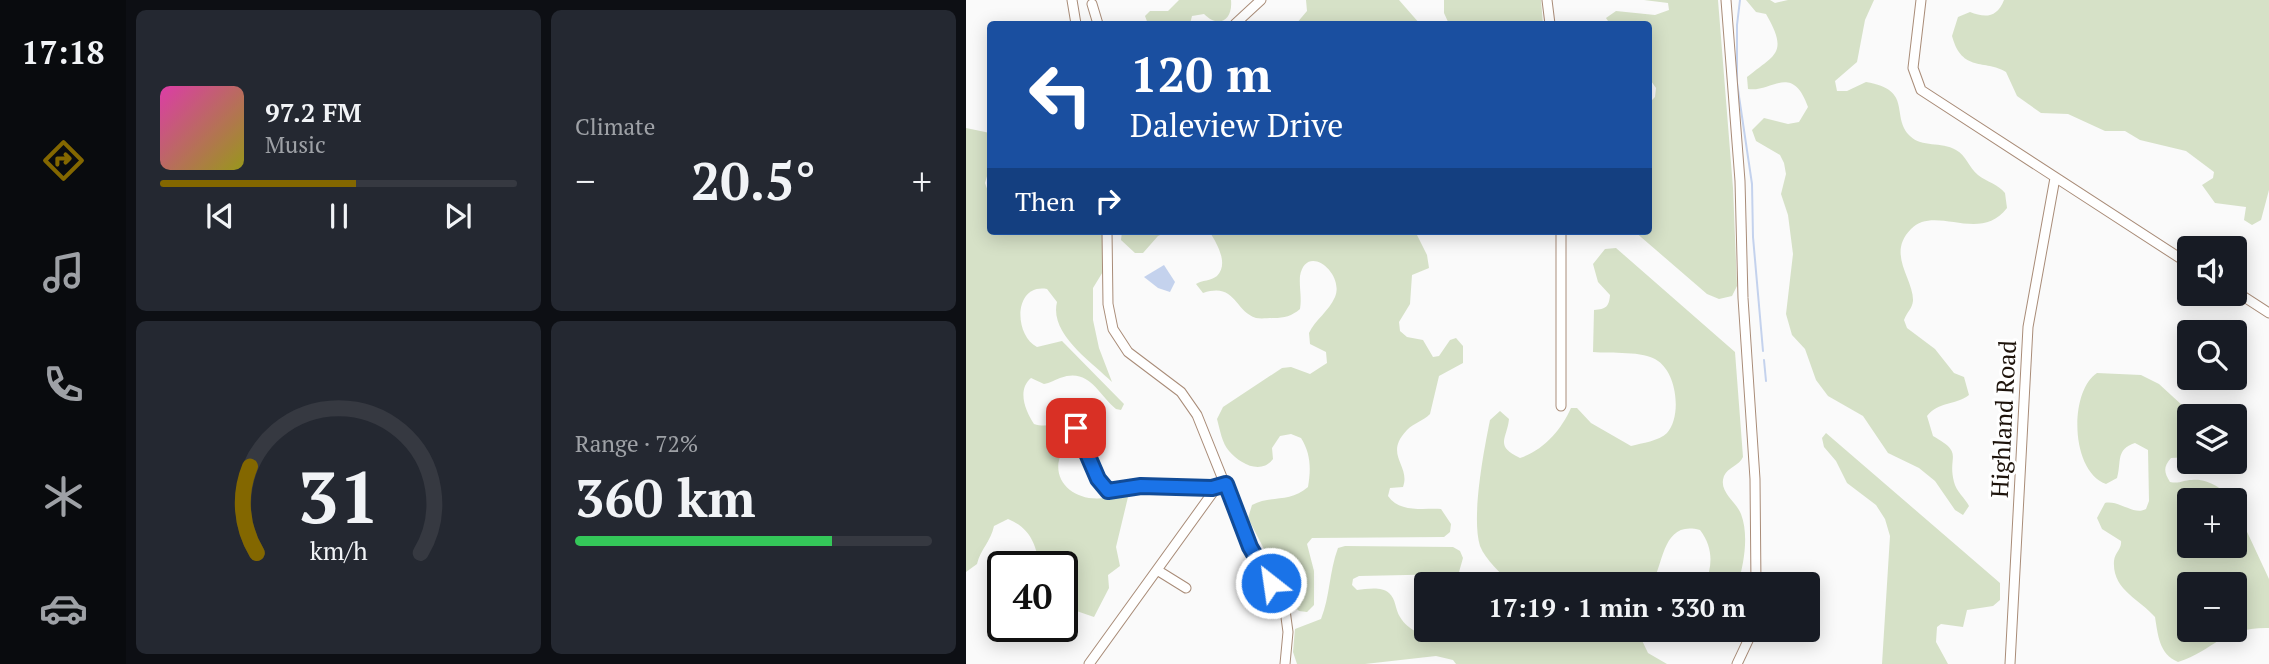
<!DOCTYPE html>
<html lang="en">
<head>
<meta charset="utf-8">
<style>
	:root { --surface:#171b24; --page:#242831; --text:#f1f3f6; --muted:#9ea1a6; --line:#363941; --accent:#836700 }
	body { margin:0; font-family:"PT Serif",serif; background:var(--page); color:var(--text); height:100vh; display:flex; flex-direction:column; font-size:26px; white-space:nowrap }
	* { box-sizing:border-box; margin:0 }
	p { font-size:23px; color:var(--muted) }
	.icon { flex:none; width:38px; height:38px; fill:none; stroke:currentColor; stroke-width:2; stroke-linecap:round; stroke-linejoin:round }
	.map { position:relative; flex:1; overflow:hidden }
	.side { display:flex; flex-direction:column; gap:10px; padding:10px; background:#0d0f14; width:840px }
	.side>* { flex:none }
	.guide { position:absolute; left:21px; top:21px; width:665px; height:214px; border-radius:7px; box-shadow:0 4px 18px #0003; background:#1a4fa0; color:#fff; overflow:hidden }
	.buttons { position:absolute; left:1211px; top:236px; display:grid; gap:14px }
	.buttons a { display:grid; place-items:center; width:70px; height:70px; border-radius:7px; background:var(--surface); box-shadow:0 4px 18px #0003; font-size:35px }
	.speed { position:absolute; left:21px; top:551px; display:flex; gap:14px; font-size:35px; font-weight:700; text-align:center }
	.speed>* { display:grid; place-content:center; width:91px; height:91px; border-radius:50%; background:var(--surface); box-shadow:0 4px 18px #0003; line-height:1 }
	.speed .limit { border:4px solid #111; border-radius:10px; background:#fff; color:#111 }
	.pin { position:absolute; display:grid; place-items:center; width:60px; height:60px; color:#fff; margin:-30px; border-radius:14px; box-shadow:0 4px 10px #0006 }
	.me { position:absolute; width:77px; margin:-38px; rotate:330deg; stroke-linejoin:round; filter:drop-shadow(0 0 5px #0008) }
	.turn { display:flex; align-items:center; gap:24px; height:147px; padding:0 28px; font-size:32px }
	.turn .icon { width:91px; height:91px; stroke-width:2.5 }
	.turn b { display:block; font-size:49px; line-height:60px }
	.then { display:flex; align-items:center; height:66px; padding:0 28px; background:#0003; gap:14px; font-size:26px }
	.big { font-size:52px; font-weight:700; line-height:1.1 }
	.side .widget { flex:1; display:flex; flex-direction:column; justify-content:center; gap:10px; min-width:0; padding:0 24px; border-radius:10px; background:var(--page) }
	.side .dial { align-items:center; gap:0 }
	.dial svg { height:182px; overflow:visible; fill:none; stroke:var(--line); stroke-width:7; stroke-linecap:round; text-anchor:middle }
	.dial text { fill:var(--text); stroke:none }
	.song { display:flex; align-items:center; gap:21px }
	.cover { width:84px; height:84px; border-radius:10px; background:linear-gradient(135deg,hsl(320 70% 55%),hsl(60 70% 35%)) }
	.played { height:7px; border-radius:4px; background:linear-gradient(90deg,var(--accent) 55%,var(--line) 55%) }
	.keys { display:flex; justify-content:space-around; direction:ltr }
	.heat { display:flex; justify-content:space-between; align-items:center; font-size:38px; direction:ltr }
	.charge { height:10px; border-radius:5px; background:linear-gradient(90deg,#34c759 72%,var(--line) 0) }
	.side .tiles { flex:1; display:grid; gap:10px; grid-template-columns:repeat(2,1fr) }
	.trip { position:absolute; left:448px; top:572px; width:406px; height:70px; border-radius:7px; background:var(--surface); box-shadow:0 4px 18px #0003; font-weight:700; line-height:70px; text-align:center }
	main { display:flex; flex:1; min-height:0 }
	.tab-bar { display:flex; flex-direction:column; width:126px; justify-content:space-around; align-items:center; background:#090b0e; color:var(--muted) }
	.tab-bar .icon { width:49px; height:49px }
	.tab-bar .active { color:var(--accent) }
	.tab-bar b { font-size:32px; color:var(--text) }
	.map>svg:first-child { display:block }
	.green { fill:#d6e1c7; fill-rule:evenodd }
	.water { fill:#c4d2ed }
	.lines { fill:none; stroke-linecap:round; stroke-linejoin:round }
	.stream { stroke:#c4d2ed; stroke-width:2 }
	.minor-casing { stroke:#a98c78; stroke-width:11 }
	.minor { stroke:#fff; stroke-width:9 }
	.route-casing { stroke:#114b97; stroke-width:18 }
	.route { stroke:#1a73e8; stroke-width:12 }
	.labels { text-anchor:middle; stroke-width:6; stroke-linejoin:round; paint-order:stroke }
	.street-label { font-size:24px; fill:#1d130b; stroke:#fff }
</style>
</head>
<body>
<main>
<nav class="tab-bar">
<b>17:18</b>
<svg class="icon active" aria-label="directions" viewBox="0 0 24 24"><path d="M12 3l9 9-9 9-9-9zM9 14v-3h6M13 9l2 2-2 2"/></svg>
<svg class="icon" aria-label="music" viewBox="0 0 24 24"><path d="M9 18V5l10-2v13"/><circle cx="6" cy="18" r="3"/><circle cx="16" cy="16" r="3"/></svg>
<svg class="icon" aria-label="phone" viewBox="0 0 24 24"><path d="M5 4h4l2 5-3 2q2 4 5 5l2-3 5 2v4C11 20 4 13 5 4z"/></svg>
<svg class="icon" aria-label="climate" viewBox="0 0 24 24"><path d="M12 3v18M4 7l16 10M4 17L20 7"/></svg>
<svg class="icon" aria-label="car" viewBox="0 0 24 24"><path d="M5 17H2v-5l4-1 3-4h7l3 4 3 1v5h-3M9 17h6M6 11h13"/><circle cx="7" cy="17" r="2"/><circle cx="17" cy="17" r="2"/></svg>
</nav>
<section class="side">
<div class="tiles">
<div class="widget">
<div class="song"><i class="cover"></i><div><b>97.2 FM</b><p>Music</p></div></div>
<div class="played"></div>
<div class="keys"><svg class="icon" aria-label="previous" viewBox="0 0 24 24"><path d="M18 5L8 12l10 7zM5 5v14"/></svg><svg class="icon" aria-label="pause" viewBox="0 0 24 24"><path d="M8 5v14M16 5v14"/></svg><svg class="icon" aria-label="next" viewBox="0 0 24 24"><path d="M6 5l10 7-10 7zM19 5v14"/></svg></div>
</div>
<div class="widget"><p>Climate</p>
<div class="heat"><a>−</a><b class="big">20.5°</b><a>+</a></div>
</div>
<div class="widget dial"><svg viewBox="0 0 100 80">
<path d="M14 69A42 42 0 1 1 86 69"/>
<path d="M14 69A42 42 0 0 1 11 31" stroke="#836700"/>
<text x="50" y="56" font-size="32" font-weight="700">31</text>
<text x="50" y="72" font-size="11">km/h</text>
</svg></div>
<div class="widget"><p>Range · 72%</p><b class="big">360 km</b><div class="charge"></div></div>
</div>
</section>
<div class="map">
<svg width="1303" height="664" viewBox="0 0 1303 664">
	<rect width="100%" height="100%" fill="#fafafa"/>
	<path class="green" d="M213,0h52c2,20 -12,29 -27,14l-12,2 -2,8h-42l-3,-8 5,-5h18z
		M340,0h93l21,24h-90l-13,-3 -21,3 11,-13z
		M478,0h97l2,24h-94l-5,-11z
		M678,0h74l15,188 4,98 -5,10 -13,3 -12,-5 -73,-63h14l1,-128 6,-6 1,-9 -7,-10 -1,-54h-38l-4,-6 10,-7 39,4 14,-5 -1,-7z
		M780,0h24l5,3 13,-3h86l-9,20 -8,42 -22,19 2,10h10l19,-9c48,8 24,34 44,54 12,12 31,5 46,14 10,5 13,18 22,25 9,7 20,9 27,18l2,15c-27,36 -72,-4 -96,21 -25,25 3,50 2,72 -1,8 -6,11 -9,19l3,8 28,21 19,24 10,4 5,18c-15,11 -30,6 -42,21l6,20c32,18 14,19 21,46 2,9 11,16 15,24l-6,9 -8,-5 -20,-29 -16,-13 -31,-15 -25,-37 -35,-20 -12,-16 -11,-31 -13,-14 -6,-21 7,-60 -5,-39 -7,-21 5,-20 -2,-11 -4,-8 -24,-14 -4,-11 12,-12 24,6 11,-2 9,-15c-16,-45 -37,-14 -60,-18l-1,-12c28,-23 42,-23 19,-63l-10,-2z
		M1038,0h265v190l-8,30 -9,5 -8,-5 2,-13 -31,-4 -13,-18 11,-7 1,-6 -28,-21 -46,-11 -15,-9h-20l-37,-17 -27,-1 -24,-17 -11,-24c-21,-13 -44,1 -54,-36l6,-19 12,-5c15,6 27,6 34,-12z
		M0,128l24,5v33l-5,17 5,14v34h112l2,39 -11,18v32l6,28 13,34c-20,-20 -63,-48 -55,-80l-10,-13c-33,-6 -34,45 -10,58l25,-6 62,63 -3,6 -5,-1c-18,-15 -27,-42 -56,-31 -6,2 -10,5 -16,6l-13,-6c-14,12 -6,32 3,46 14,5 28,-5 39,8v6c-37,35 2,74 46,56l9,3 -12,50 4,19 -12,9 1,13 -15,29 -32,-11v-39h-23c-2,-22 -9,-39 -31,-48l-14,7c-3,15 -14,24 -17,38l-11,8z
		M156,231h48l-12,5 -15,17h-8l-14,-13z
		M235,231h214l12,24 2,13 -17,7 -2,29 -11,18 1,9 7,6 16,3 10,17 6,-1 11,-16 6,-2 7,8v17l-24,13 -9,38c-7,7 -16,9 -23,16 -24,25 4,35 -4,57l-13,1 -2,8c12,17 34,12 53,13l10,15 -1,8 -6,5 -132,1 -5,6 7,27v34l-7,7 -8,-1 -6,-6 -45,-87 4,-13c19,-10 38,-2 56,-18 3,-18 3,-33 -7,-49l-10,-4 -11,2 -8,12 1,11c-12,16 -33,5 -44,-8 -7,-8 -9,-21 -12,-32l6,-12 59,-39 9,-1 19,7 17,-11 -1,-11 -16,-8 -1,-11c6,-13 20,-22 26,-36 10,-24 -29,-55 -35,-21 -1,11 2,22 0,33 -8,7 -16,9 -26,9 -5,0 -13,1 -18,0 -22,-7 -20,-36 -53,-25l-7,-9c6,-4 15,-3 21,-8 12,-12 0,-32 -6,-42z
		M650,248l119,104 8,105c-4,9 -15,10 -19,19 -6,16 12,25 17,38 8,21 3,49 -3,70h-33c8,-19 8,-37 -5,-54 -37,-10 -36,32 -48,54h-142c-9,-12 -24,-23 -30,-38 -9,-29 4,-96 10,-126l10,-9 9,8c-2,20 -15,27 11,39 24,-8 41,-28 51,-50h6l14,15 40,23c11,-3 28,-5 36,-13 15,-17 10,-59 -9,-72 -15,-11 -47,-7 -65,-9l1,-42c12,-1 15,-3 16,-15l-12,-13 -5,-18 12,-15z
		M1131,373l44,2 18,9 24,22 6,12v39l-18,1c-8,9 -7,14 -1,24 10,2 13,-2 22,-2 15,-2 32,9 39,20h-42v46h46v-40l34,73v49c-47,-1 -54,22 -91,34 -19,-8 -20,-27 -23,-45 -15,-18 -43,-27 -41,-56 1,-9 8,-12 7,-20l-19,-12 -5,-11 8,-15c14,-3 29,13 41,6l3,-8 -1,-51 -13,-7c-20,7 -13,18 -18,35l-11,6c-36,-13 -37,-93 -9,-111zM1223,584h46v46h-46z
		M860,433l174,150v17l-7,6 -26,4 -4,17 -22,-3 -4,3 -1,15 12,22h-66l8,-128 -5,-17 -9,-14 -29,-22 -11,-22 -12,-14 -2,-9z
		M379,546l108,1 7,4 3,7 -4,14 -5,2 -95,2 -6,3 -1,6 5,5c10,-1 24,-4 32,3 7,6 6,16 11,24 13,22 54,29 73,13h164l11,23 19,11h-211l-3,-4 -17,-4 -71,8h-68l-4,-12 2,-23 26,-10c9,-22 8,-47 17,-71z"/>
	<path class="water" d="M198,265l11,17 -5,10 -12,-4 -14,-11z"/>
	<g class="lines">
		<path class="stream" d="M774,0l-3,25v58l15,101 1,53 10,114
			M798,360l2,21"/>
		<defs>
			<path id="minor" d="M106,0l4,24
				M581,0l3,24
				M760,0l14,181 3,117 12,181 1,105
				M955,0l-8,68 8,22 268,174
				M126,4l6,20
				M269,24l26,-24
				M141,231l1,73 5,25 15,23 53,40 16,23 53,132 35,63 3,22 -3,32
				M595,231v175
				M1269,291l34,22
				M110,427l22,52 10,12 33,-5 76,1
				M191,570l29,18
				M123,664l127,-176
				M771,664l16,-34
				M1044,664l18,-337 27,-149"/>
		</defs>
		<use href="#minor" class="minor-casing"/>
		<use href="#minor" class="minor"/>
	</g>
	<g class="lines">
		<defs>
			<path id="route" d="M110,428l22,51 10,12 33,-5 71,2 14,-4 24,63 21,36"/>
		</defs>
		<use href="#route" class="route-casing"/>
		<use href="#route" class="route"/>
	</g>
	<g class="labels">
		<g class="street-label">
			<text transform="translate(1038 419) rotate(-87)" y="8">Highland Road</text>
		</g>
	</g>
</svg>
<div class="buttons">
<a><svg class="icon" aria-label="sound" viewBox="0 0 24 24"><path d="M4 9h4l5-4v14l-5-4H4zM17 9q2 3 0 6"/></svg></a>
<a><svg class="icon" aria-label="search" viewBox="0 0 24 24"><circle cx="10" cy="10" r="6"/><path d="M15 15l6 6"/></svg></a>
<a><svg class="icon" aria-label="layers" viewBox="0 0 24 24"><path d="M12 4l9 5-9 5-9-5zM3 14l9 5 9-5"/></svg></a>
<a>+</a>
<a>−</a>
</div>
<div class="speed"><div class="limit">40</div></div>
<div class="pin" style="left:110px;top:428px;background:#d93025"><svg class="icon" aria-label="arrive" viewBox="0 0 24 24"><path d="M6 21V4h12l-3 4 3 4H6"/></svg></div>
<svg class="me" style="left:305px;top:583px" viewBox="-20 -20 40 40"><circle r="17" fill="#1a73e8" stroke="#fff" stroke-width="3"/><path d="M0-11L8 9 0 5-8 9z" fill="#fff"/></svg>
<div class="trip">17:19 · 1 min · 330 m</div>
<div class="guide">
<div class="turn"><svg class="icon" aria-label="left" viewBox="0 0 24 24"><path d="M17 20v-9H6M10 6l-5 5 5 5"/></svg><div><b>120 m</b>Daleview Drive</div></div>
<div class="then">Then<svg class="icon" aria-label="right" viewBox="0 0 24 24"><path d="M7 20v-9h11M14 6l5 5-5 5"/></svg></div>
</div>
</div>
</main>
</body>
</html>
